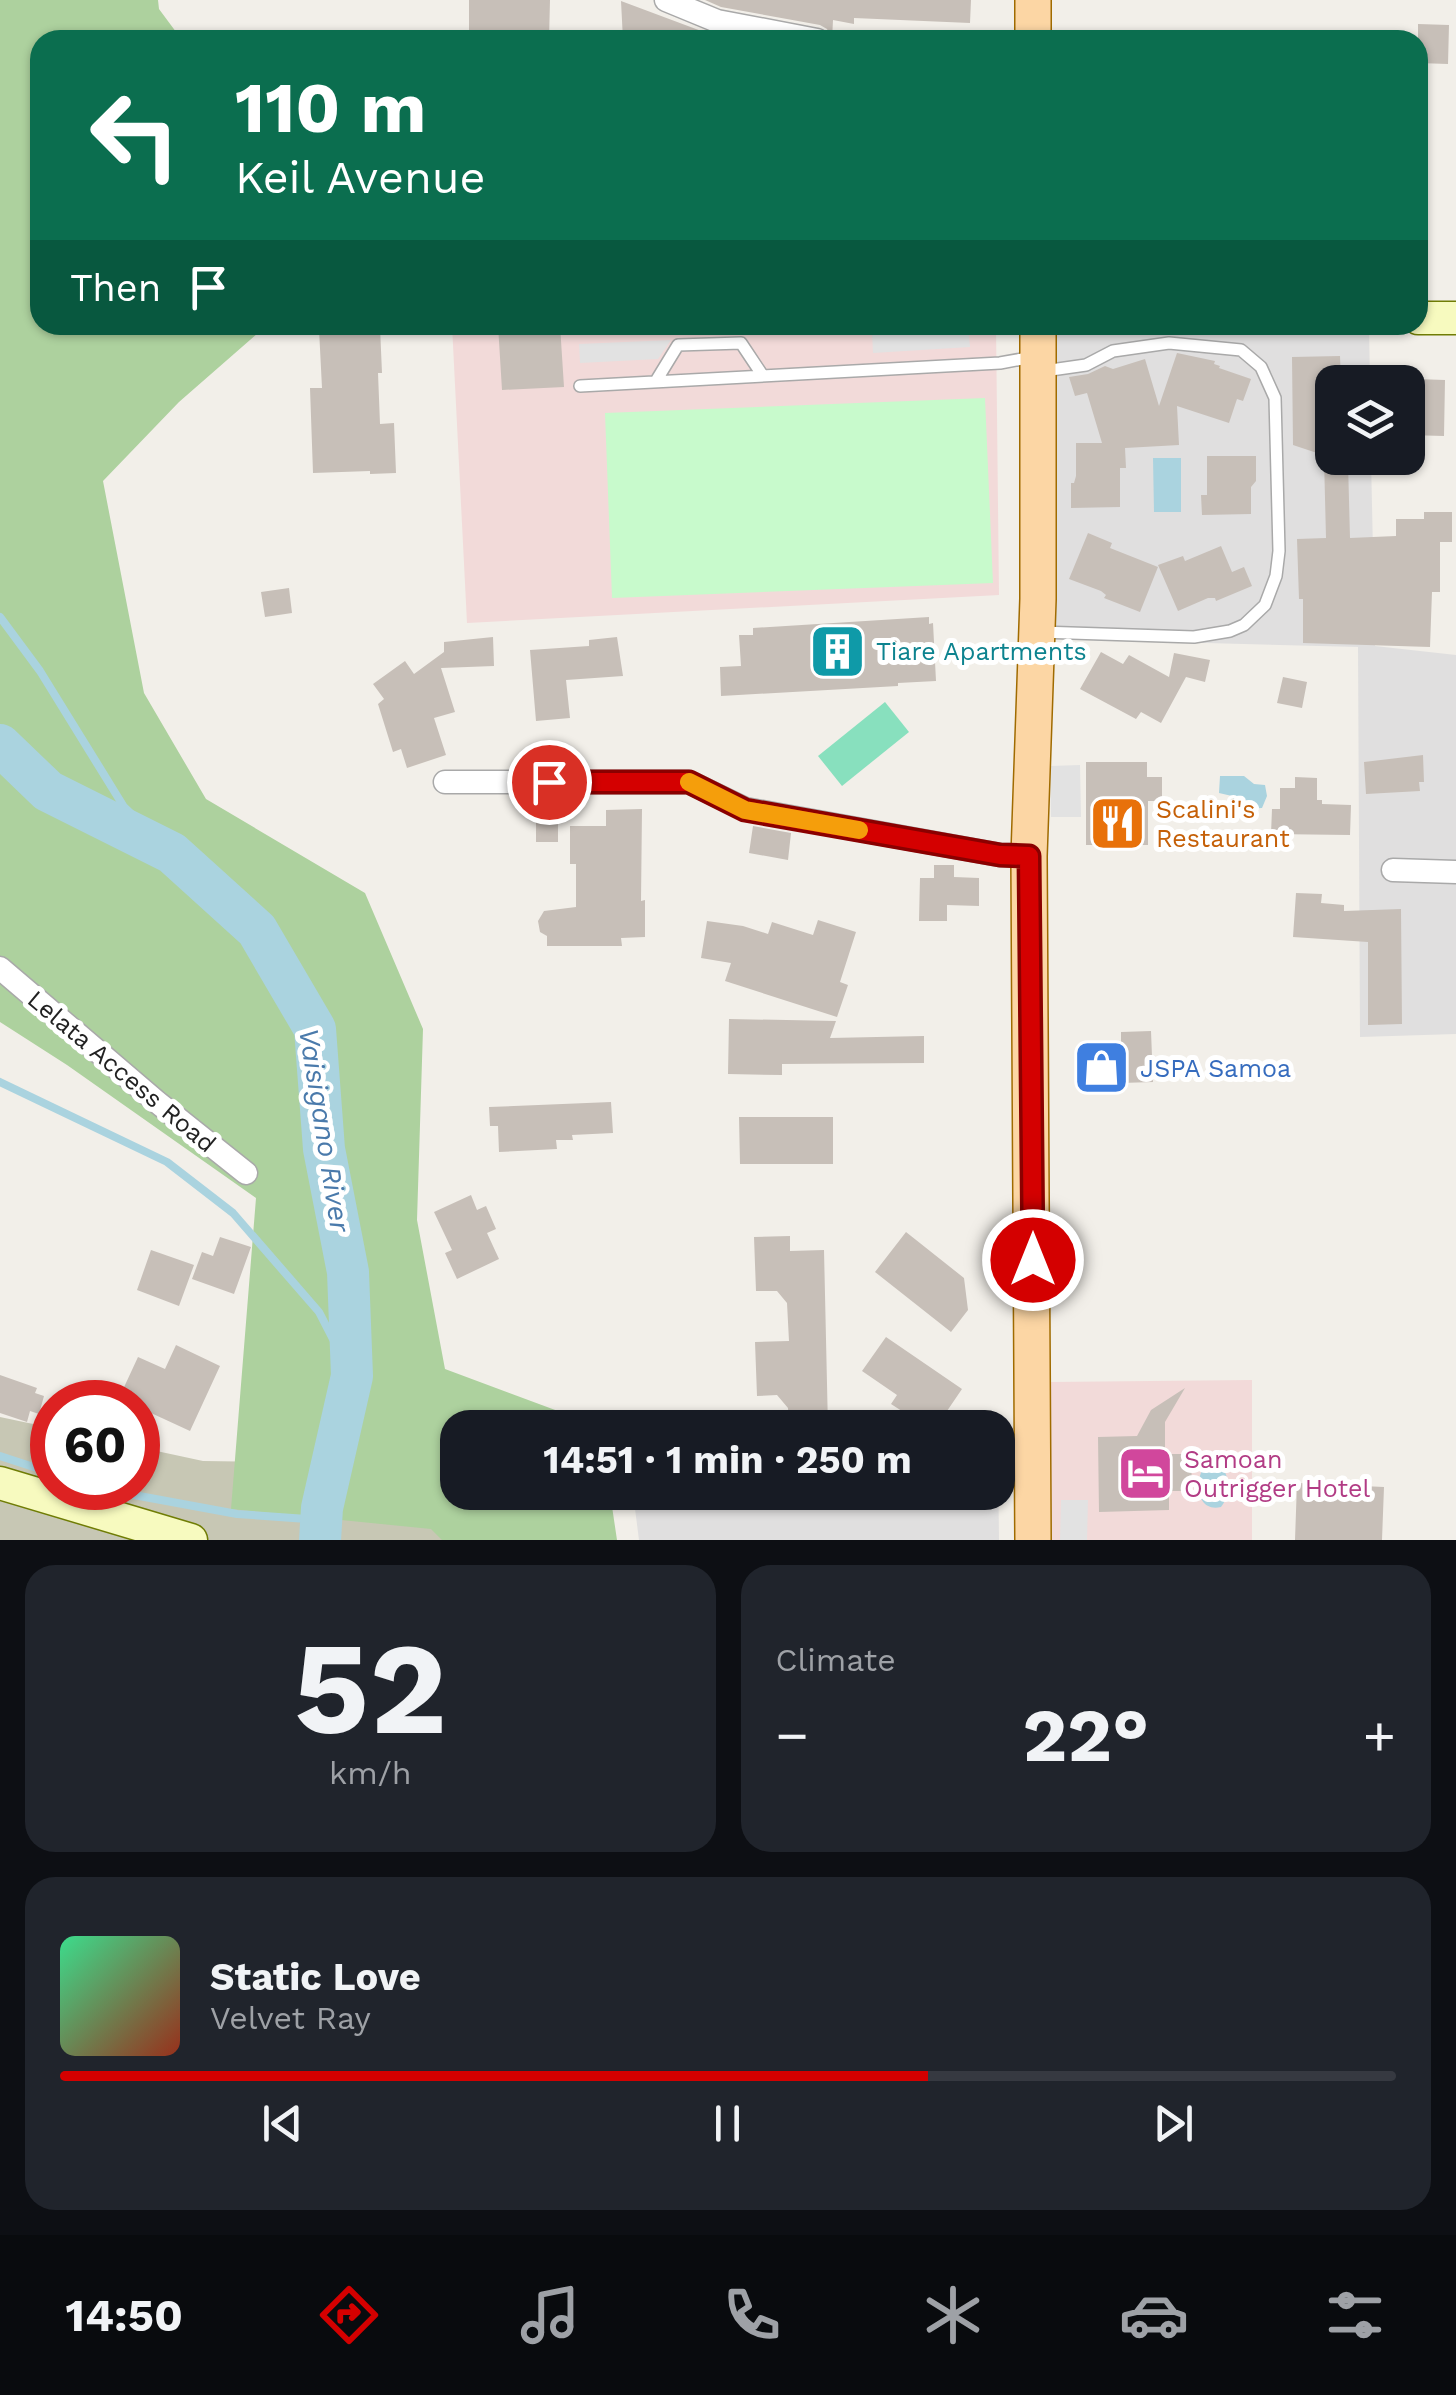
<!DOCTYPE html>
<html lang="en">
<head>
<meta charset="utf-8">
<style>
	:root { --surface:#171b24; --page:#20242c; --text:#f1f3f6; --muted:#9ea1a6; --line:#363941; --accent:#d40000 }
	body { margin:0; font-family:"Work Sans",sans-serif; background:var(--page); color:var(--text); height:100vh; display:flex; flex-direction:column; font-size:38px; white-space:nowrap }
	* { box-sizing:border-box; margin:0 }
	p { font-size:32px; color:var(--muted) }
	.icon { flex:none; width:55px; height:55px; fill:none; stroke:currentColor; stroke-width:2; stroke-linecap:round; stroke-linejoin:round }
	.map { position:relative; height:1540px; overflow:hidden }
	.drawer { display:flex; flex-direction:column; gap:25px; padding:25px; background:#0d0f14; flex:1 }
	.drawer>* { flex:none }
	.guide { position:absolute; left:30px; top:30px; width:1398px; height:305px; border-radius:30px; box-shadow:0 2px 8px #0004; background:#0b6e4f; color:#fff; overflow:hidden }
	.buttons { position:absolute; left:1315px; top:365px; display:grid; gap:20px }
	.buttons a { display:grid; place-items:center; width:110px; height:110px; border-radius:20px; background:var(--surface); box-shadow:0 2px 8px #0004; font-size:50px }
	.speed { position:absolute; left:30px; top:1380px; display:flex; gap:20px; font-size:50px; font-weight:700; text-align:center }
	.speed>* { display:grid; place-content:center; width:130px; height:130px; border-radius:50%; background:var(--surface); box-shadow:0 2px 8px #0004; line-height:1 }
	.speed .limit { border:15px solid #d22; background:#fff; color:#111 }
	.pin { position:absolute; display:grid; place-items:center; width:85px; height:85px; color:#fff; margin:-42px; border:5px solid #fff; border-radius:50%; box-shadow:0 2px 10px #0007 }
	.me { position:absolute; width:110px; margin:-55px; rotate:0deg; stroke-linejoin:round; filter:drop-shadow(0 0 8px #0008) }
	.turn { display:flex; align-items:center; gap:35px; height:210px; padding:0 40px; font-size:45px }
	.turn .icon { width:130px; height:130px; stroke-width:2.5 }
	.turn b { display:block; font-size:70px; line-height:85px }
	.then { display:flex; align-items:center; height:95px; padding:0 40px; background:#0003; gap:20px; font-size:38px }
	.big { font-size:75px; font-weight:700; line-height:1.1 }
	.drawer .card { flex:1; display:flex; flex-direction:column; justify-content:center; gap:15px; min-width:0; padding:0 35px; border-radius:30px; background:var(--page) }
	.drawer .dial { align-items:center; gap:0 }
	.dial b { font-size:130px; line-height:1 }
	.song { display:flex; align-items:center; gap:30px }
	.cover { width:120px; height:120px; border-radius:15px; background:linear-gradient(135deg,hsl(150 70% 55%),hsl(10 70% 35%)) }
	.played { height:10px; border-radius:5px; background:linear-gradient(90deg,var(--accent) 65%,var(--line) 65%) }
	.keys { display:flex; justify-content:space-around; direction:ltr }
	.heat { display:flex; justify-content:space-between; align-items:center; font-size:55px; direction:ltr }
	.drawer .tiles { flex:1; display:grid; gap:25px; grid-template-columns:1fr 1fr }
	.card:last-child { grid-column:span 2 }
	.trip { position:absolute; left:440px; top:1410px; width:575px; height:100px; border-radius:30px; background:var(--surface); box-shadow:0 2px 8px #0004; font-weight:700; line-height:100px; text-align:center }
	.tabs { display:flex; height:160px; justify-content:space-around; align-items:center; background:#090b0e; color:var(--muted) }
	.tabs .icon { width:70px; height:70px }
	.tabs .selected { color:var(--accent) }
	.tabs b { font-size:45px; color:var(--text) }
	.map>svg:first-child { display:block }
	.residential { fill:#e0dfdf }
	.commercial { fill:#f2dad9 }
	.construction { fill:#c7c7b4 }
	.forest { fill:#add19e }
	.park { fill:#c8facc }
	.pitch { fill:#88e0be }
	.parking { fill:#e2e2e2 }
	.water { fill:#aad3df }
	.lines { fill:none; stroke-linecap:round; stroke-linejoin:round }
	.stream { stroke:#aad3df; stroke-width:8 }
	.river { stroke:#aad3df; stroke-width:42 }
	.building { fill:#c7bfb8 }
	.lane-casing { stroke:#a9a9a9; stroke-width:14 }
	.street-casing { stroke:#a9a9a9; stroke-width:25 }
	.secondary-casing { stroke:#707d05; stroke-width:35 }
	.primary-casing { stroke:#a06b00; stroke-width:38 }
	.lane { stroke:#fff; stroke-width:11 }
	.street { stroke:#fff; stroke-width:22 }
	.secondary { stroke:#f7fabf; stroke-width:32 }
	.primary { stroke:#fcd6a4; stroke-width:35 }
	.route-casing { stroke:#8a0000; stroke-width:25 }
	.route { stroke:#d40000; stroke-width:18 }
	.slow { stroke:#f59e0b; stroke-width:18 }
	.labels { text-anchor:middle; stroke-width:10; stroke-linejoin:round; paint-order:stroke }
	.culture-label { font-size:25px; fill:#0d838f; stroke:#fff; text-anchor:start }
	.food-label { font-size:25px; fill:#c56008; stroke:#fff; text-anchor:start }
	.shop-label { font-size:25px; fill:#366cbe; stroke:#fff; text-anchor:start }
	.street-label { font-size:25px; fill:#222; stroke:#fff }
	.hotel-label { font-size:25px; fill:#b23c85; stroke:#fff; text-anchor:start }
	.water-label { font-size:28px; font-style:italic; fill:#4a7aab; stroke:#fff }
</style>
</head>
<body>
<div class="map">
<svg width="1456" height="1540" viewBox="0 0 1456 1540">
	<rect width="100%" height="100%" fill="#f2efe9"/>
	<path class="residential" d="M1054,325l315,1 1,56h-38v76h39l4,188 81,9v379l-96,3 -2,-390 -303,-8z
		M998,1455l1,85h-360l-6,-47 365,-1z"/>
	<path class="commercial" d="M452,325h544l3,270 -532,28z
		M1252,1380v160h-204l2,-158z"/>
	<path class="construction" d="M0,1417l52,11v60h86v-41l65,14 240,3 15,28 16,48h-474z"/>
	<path class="forest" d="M0,0h158l1,9 23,31h-142v285h227l-88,77 -76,79 41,212 62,106 159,94 58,136 -6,191 28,149 156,58 -143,1v64l152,1 7,47h-175l-11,-11 -200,-20 25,-311 -189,-133 -67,-43z"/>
	<path class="park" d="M985,398l8,185 -381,15 -7,-185z"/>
	<path class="pitch" d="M885,702l24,30 -67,54 -24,-30z"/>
	<path class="parking" d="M968,326l2,21 -97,6 -1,-21z
		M671,340l-13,19 -78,4 -1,-19z
		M1080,765l1,52h-30l-1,-51z
		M1061,1500h27l-1,40h-27z"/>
	<path class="water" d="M1153,458h28v54h-27z
		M1220,776h24l10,8 11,1 2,11 -5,12 -21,1 -9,-13 -13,-3z
		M1217,1463c14,9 14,32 4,44 -26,6 -27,-29 -15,-43z"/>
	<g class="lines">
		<path class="stream" d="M0,617l40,54 84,136 48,46
			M0,1082l167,80 66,51 86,99 33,64
			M0,1456l52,17
			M123,1493l114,21 84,6"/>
		<path class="river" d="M0,745l48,46 124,62 85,77 58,99 9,120 24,123 4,104 -30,132 -2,32"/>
	</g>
	<path class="building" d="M469,0h81l-1,40h-80z
		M705,0h266l-1,23 -116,-5v6l-21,-4 -1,20 -5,-11 -7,-4 -99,-18z
		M621,1l91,34 25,5h-114z
		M1418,24l31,1 -1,39 -30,-1z
		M498,325h62l4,62 -62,3z
		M380,327l2,46h-4l2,51 14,-1 2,50 -26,1v-3l-57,2 -3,-85h12l-3,-59z
		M1177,353l38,8 -1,3 6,2 -1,2 32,11 -8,22 -6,-2 -8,24 -52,-17 2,39 -54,3 1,20h-6v39l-49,1v-25h3l2,-7v-33h26l-15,-50 -12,3 -6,-19 19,-3 17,-8 8,3 32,-10 14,47z
		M1340,356l1,26h-9v76h10v4h6l2,76 46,-2v-17h28v-7h28v30h-12v50h-8l-2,55 -127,-4v-44h-4l-2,-60 29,-1 -2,-80h8l-39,-13 -1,-88z
		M1416,379l29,1 -1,56 -36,-1v-31h7z
		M1207,456h49v25l-5,6v27l-49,1 -1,-20h6z
		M1088,533l24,10 -2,5 48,19 -18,45 -36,-14 2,-3 -5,-4 -32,-12z
		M1221,546l11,26 12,-5 8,19 -36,15 -1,-3h-7l-30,13 -20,-46 25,-9 2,5z
		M289,588l3,25 -27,4 -4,-25z
		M929,617v7l4,-1 3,58 -38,2v3l-177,10 -1,-29 21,-1 -2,-31h14v-7z
		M493,637l1,29 -53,2 14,44 -21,6 12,37 -39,13 -6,-19 -8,3 -15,-48 6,-5 -11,-15 32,-23 9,13 30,-22v-10z
		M617,637l6,39 -57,4 4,38 -34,3 -6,-71 59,-4v-6z
		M1101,652l22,12 6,-9 40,22 5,-24 36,7 -5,22 -19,-5 -25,46 -20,-11 -5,7 -56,-30z
		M1283,677l24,5 -5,26 -25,-5z
		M1423,755l1,27h-5l1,9 -54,3 -2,-32z
		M1086,762h61v15h15v24h-14v44h-62z
		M1295,777l22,1v22h5v4l29,1 -1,30 -79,-1 1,-25h8v-21h15z
		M536,802l22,1v39h-22z
		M642,809l-1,92 4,-1v37l-24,1 1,8h-75v-10l-7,-4 -2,-11 6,-10 32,-4v-43h-6v-38h36v-16z
		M753,826l38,7 -3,27 -39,-7z
		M934,865h20v12l25,1v28l-32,-1v16h-28l1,-43h14z
		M1296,893l26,1 -1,9 23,2v6l57,-2 1,115 -34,1v-83l-75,-5z
		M818,920l38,12 -16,50 8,3 -11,32 -112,-36 6,-18 -30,-5 6,-37 36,5 25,8 4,-12 41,13z
		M729,1019l107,2 -6,17 94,-2v27l-142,1v11l-54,-1z
		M1151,1031l2,51 -32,1v-51z
		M611,1102l2,31 -41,2 1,5h-17l1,9 -58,3 -1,-26h-8l-1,-19z
		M739,1117h94v47h-93z
		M471,1195l6,15 9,-4 10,23 -9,4 12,26 -42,20 -12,-26 7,-3 -18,-38z
		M906,1232l58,46 4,32 -17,22 -76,-60z
		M790,1236v15l34,-1 4,178h-39l-1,-20 -11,-13 -20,1 -2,-54 34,-1 -2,-38 -10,-12h-21l-2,-54z
		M220,1237l31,10 -17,47 -42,-15 10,-27 11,4z
		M151,1250l43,15 -15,41 -42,-16z
		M886,1337l76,52 -15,22 24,17h-33l-22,-16 -8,3 -17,-11 6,-9 -35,-24z
		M176,1345l44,21 -30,65 -52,-24v-5l-19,-4 19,-41 27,12z
		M0,1375l37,13 -2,5 9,3 -5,18 -9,-3 -3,11 -27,-9z
		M1185,1388l-20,34v32h26l1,37h-23v19l-70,2 -1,-75 39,-1 14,-26z
		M1297,1483l87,4 -2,53h-87z"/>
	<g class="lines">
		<defs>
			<path id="lane" d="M656,381l22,-36 63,-2 22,33
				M580,386l420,-23 33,-6
				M1040,632l154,5 36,-6 14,-6 21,-20 11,-29 3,-25 -4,-153 -14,-31 -20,-17 -72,-7 -56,8 -27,14 -42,6"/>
			<path id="street" d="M666,0l51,21 100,19
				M445,782h244l56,27 255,46 29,1
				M1393,870l63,2
				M0,968l157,134 89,71"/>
			<path id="secondary" d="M1418,318h38
				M0,1483l191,57"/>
			<path id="primary" d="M1033,40v-40
				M1033,1540l-4,-684 9,-257v-274"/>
		</defs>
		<use href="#lane" class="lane-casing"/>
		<use href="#street" class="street-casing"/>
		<use href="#secondary" class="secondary-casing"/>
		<use href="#primary" class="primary-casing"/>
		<use href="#lane" class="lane"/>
		<use href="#street" class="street"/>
		<use href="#secondary" class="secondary"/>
		<use href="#primary" class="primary"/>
	</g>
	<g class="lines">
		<defs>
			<path id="route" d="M549,782h140l56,28 255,45 29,1 4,404"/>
		</defs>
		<use href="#route" class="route-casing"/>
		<use href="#route" class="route"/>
		<path class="slow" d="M689,782l56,28 114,20"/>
	</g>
	<defs>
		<symbol id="building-square" viewBox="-11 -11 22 22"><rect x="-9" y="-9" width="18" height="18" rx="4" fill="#0f9aa8" stroke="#fff"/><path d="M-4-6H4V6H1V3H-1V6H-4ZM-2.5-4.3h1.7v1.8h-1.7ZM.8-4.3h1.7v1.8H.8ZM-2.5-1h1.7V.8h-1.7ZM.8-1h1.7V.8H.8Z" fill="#fff"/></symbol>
		<symbol id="restaurant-square" viewBox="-11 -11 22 22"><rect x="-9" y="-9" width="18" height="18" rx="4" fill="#e8710a" stroke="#fff"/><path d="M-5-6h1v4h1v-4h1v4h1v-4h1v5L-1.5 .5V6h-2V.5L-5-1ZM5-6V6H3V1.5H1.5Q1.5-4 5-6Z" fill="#fff"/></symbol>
		<symbol id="shop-square" viewBox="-11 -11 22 22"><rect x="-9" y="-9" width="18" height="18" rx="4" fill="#3f7fe0" stroke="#fff"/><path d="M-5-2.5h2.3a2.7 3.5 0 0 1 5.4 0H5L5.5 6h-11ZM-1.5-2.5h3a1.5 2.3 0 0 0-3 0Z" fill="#fff"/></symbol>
		<symbol id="hotel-square" viewBox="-11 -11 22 22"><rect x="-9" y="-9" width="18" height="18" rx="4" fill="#d1479c" stroke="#fff"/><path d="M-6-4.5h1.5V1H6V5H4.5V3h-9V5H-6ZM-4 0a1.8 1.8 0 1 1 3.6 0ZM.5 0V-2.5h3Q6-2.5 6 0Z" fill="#fff"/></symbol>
	</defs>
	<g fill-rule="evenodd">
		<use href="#building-square" x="806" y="620" width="63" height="63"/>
		<use href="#restaurant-square" x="1086" y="792" width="63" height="63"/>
		<use href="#shop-square" x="1070" y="1036" width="63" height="63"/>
		<use href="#hotel-square" x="1114" y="1442" width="63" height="63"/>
	</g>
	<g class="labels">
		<g class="culture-label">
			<text x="876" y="660">Tiare Apartments</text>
		</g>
		<g class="food-label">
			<text x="1156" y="818">Scalini's<tspan x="1156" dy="29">Restaurant</tspan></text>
		</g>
		<g class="shop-label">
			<text x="1140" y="1077">JSPA Samoa</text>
		</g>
		<g class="street-label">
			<text transform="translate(122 1071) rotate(40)" y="9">Lelata Access Road</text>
		</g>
		<g class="hotel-label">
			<text x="1184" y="1468">Samoan<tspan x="1184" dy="29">Outrigger Hotel</tspan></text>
		</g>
		<g class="water-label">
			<text transform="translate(325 1130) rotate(81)" y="10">Vaisigano River</text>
		</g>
	</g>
</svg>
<div class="buttons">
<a><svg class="icon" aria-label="layers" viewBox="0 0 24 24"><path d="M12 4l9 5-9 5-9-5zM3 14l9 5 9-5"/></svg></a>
</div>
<div class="speed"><div class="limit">60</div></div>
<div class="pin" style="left:549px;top:782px;background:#d93025"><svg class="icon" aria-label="arrive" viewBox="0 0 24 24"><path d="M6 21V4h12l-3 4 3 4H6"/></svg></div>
<svg class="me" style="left:1033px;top:1260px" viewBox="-20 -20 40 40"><circle r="17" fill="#d40000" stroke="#fff" stroke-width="3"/><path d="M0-11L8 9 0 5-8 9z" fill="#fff"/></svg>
<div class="trip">14:51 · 1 min · 250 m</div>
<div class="guide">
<div class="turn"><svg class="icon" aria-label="left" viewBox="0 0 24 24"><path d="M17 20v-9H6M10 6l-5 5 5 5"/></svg><div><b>110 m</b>Keil Avenue</div></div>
<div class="then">Then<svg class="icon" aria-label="arrive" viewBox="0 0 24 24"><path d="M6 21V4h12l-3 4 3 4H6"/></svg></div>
</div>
</div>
<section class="drawer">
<div class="tiles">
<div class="card dial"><b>52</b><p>km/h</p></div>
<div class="card"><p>Climate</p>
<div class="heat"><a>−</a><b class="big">22°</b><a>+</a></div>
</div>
<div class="card">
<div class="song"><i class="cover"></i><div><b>Static Love</b><p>Velvet Ray</p></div></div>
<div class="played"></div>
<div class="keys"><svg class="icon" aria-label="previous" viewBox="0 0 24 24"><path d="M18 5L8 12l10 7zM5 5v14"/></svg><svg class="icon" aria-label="pause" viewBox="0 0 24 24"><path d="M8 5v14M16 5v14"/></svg><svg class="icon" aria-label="next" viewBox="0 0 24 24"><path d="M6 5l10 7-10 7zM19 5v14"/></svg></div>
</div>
</div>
</section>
<nav class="tabs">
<b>14:50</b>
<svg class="icon selected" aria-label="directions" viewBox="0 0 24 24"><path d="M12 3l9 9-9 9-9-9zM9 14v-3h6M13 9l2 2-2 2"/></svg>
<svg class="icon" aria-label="music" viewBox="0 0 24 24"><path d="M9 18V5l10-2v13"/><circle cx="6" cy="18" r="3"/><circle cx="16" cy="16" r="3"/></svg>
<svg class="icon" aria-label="phone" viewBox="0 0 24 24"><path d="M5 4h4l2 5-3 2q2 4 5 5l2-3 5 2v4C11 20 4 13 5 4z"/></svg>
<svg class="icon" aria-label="climate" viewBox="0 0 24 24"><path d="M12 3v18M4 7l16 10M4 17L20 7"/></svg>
<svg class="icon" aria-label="car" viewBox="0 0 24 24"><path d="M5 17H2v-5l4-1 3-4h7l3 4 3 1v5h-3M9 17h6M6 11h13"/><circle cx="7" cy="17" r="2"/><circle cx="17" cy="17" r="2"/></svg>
<svg class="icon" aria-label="filters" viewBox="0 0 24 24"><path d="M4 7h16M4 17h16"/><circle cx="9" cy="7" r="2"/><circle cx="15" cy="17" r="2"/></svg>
</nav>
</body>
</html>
